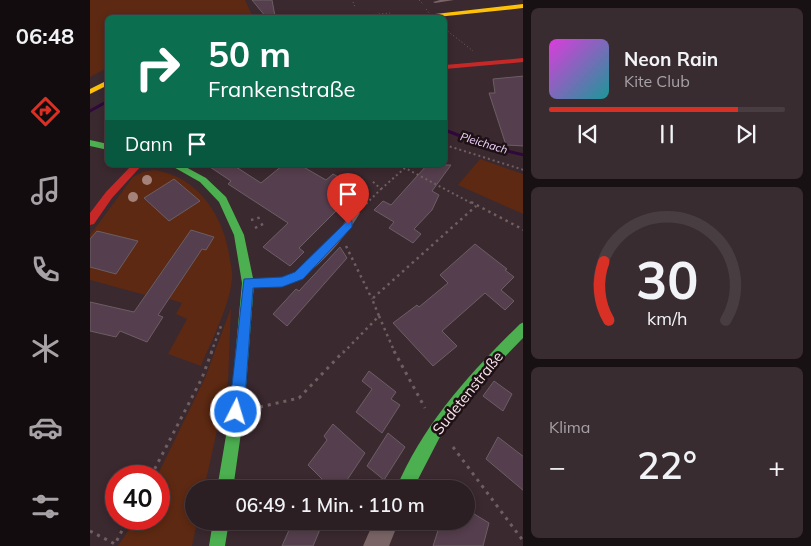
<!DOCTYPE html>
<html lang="de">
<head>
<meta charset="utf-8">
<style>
	:root { --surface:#2c1f23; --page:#382c30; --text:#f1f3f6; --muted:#a6a2a6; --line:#483d41; --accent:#d93025 }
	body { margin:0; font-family:Mulish,sans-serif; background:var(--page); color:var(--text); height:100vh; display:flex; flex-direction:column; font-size:19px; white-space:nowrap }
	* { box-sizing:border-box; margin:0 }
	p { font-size:16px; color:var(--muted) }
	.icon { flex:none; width:28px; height:28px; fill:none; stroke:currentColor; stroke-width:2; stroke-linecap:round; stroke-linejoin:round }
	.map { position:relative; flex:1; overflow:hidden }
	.side { display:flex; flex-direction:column; gap:8px; padding:8px; background:#181113; width:288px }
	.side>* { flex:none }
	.hud { position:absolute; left:15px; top:15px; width:342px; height:152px; border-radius:8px; box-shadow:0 2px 8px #0003,0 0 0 1px var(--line); background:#0b6e4f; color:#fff; overflow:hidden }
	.speed { position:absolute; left:15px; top:465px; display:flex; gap:10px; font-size:25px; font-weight:700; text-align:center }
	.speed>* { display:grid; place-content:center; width:65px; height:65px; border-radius:50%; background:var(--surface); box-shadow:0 2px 8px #0003,0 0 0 1px var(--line); line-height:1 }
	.speed .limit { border:8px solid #d22; background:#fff; color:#111 }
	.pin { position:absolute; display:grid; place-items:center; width:42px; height:42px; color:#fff; margin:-51px -21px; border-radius:50% 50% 50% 0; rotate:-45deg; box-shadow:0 0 5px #0007 }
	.pin .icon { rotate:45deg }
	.me { position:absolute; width:55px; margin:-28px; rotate:5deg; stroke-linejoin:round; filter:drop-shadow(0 0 4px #0008) }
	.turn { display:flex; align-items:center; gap:18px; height:105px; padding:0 20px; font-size:22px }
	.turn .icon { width:65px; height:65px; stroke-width:2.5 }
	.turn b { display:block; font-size:35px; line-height:42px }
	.then { display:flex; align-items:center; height:48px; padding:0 20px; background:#0003; gap:10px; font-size:19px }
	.big { font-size:38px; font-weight:600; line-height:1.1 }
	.side .tile { flex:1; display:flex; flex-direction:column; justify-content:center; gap:8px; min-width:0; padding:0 18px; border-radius:8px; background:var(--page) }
	.side .dial { align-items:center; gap:0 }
	.dial svg { height:130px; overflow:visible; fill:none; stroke:var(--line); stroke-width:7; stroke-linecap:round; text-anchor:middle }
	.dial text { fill:var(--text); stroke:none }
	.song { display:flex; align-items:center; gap:15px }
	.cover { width:60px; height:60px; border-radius:8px; background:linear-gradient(135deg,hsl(300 70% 55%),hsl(180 70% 35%)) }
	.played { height:5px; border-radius:2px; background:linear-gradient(90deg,var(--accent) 80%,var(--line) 80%) }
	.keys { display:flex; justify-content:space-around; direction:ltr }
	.heat { display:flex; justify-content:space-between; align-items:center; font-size:28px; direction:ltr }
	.trip { position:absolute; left:95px; top:480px; width:290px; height:50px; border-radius:25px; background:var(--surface); box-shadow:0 2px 8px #0003,0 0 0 1px var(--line); font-weight:600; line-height:50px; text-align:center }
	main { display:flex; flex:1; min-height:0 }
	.tab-bar { display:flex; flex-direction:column; width:90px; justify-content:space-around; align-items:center; background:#120c0e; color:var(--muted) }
	.tab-bar .icon { width:35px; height:35px }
	.tab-bar .active { color:var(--accent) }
	.tab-bar b { font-size:22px; color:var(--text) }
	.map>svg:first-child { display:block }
	.green { fill:#5d2912 }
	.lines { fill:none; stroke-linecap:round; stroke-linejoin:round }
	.stream { stroke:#30083c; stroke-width:3 }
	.building { fill:#553e4d; stroke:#6c5e64 }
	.path-far3 { stroke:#705f61; stroke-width:1; stroke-dasharray:1 2.5; stroke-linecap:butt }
	.path-far2 { stroke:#705f61; stroke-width:2; stroke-dasharray:2 3; stroke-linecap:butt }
	.path-far1 { stroke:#705f61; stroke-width:2.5; stroke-dasharray:2.5 4; stroke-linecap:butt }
	.path { stroke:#705f61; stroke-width:3; stroke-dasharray:3 5; stroke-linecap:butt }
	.lane { fill:#7a6466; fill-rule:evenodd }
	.street { fill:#7a6466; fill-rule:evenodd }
	.fast { fill:#4caf50; fill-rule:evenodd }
	.slow { fill:#ffc107; fill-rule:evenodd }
	.jam { fill:#c62828; fill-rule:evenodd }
	.path-bridge { stroke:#705f61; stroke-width:1; stroke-dasharray:1 2.5; stroke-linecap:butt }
	.tree { fill:#a58279 }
	.route { fill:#1a73e8; stroke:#114b97 }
	.labels { text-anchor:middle; stroke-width:5; stroke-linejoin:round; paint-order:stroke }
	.far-water-label { font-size:11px; font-style:italic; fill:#efd3fc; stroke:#1e1115 }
	.near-street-label { font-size:15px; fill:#f8e4ea; stroke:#1e1115 }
</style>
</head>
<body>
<main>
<nav class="tab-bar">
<b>06:48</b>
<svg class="icon active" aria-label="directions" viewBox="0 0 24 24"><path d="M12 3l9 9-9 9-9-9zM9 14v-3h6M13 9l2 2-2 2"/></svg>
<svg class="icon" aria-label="music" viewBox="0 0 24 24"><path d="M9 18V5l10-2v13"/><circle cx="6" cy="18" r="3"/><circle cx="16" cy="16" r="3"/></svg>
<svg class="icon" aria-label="phone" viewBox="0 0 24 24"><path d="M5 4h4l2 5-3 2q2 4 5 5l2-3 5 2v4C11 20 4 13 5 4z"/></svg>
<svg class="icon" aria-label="climate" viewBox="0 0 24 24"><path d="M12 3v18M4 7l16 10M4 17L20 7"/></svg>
<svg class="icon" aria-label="car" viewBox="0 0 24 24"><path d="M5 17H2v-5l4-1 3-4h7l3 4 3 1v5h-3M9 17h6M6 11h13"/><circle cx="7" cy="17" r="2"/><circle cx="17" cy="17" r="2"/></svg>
<svg class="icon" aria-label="filters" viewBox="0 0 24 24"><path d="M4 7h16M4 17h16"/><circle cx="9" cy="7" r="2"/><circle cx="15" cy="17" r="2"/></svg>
</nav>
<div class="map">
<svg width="434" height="546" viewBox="0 0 434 546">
	<rect width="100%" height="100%" fill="#3a292f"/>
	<path class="green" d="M0,0h155l8,17 -145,1 -1,50 -17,9z
		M390,159l43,15v40l-65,-29z
		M65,170c44,7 70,48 75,90 1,6 3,13 2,19 -2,26 -21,63 -31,87l-33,-12 19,-35 -11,-5 6,-11 -13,-4 33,-50 4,1 8,-13 -23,-7 -46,65 -55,-15v-45l43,-58 10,-5z
		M141,308l-3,73 -24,108h-10v32h3l-5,25h-74l18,-27h23v-43h-2l48,-98z"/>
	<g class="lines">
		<path class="stream" d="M0,111l18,-10
			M355,130l41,16 38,9"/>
	</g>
	<path class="building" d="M162,0h20l3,16 -9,1z
		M434,76v70l-18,-1 -17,-52h6l-2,-14z
		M117,165h26l28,18 22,-18h17l26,15 7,-6 31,17 -17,17 -5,-3 -43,43 5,4 -14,14 -27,-19 25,-24 -60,-39 3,-3z
		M337,165h24l-19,26 7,4 -7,15 -18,19 7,5 -8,9 -24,-15 5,-6 -20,-12 9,-9 8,4z
		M84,179l26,22 -31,20 -25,-23z
		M101,230l23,7 -8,13 -4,-1 -44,66 5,2 -16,25 -27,-11 -4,6 -26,-6v-29l44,10z
		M7,231l41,10 -22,33 -26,-7v-28z
		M385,244l32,25 -2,1 9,7 -13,13 13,11 -9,9 -20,-17 -43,38 15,15 -24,20 -40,-43 24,-18 2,2 29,-24 -8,-8z
		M250,247l7,11 -60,68 -14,-12 23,-25 3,2z
		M279,371l27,21 -5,7 9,6 -18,28 -26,-21 16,-23 -10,-8z
		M404,381l18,13 -9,17 -20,-15z
		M243,424l32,29 -24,36h-9l-24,-24 19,-25 -3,-4z
		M298,433l17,14 -21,33 -17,-14z
		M408,437l26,20v34l-38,-32z
		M376,509l23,14 -6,23h-50l8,-25h25z
		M203,521h20l8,6 -8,19h-31z"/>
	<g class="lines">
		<path class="path-far3" d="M329,0l5,5
			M263,2l2,5
			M247,18l53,-5
			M355,29l28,22"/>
		<path class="path-far2" d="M355,145l79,25
			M291,189l24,-21 68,36
			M276,204l15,-15 -10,-9"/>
		<path class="path-far1" d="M381,202l53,28
			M272,207l5,-5
			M161,220l11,-3
			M165,228l10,-5
			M256,246l26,53
			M289,316l16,37
			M121,353l10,-27
			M253,353l36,-37 -7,-17 104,-93"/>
		<path class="path" d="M304,351l31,57
			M170,407l39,-9 45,-47
			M363,447l71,95
			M61,476l51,-98 10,-27
			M0,531l25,13 13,-25"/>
		<path class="lane" d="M350,0h14l-19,3 -2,-1z
			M266,210l4,3c-16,26 -48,66 -79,73 -10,2 -21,0 -31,1l-3,-1 -1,-3 1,-3 3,-1c10,-1 21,1 31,-1 26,-5 57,-46 72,-67z"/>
		<path class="street" d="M284,521h25l-10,25h-26z"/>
		<path class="fast" d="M0,140l18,4v6l-18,-4z
			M80,165h12l24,13 20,19 18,38 10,48 -10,129 -11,77h-16l13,-77 12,-129 -8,-48 -15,-33 -19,-20z
			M434,322v15l-33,34 -48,60 -30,58h-17c27,-65 75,-117 124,-165z
			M123,521h16l-4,25h-16z"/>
		<path class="slow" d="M434,4v4l-97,10h-27z
			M18,80v5l-18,9v-5z"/>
		<path class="jam" d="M434,58v4l-79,7v-4z
			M42,165h10l-30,33 -18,26 -4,1v-12l16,-21z"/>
		<path class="path-bridge" d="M336,9l7,9"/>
	</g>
	<g class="tree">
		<circle cx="57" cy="180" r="5"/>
		<circle cx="43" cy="197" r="5"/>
	</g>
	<path class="route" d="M258,220l4,1v6l-49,52 -21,8 -29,1 -9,124 -2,5 -6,2 -5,-2 -2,-5 15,-133 38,-2 13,-5z"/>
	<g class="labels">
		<g class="far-water-label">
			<text transform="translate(394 143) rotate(17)" y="4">Pleichach</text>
		</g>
		<g class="near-street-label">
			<text transform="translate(378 393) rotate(-51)" y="5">Sudetenstraße</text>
		</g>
	</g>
</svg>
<div class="speed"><div class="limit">40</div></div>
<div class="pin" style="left:258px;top:224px;background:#d93025"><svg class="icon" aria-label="arrive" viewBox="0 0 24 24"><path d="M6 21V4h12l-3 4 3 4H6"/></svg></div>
<svg class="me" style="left:146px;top:412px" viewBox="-20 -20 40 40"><circle r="17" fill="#1a73e8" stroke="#fff" stroke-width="3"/><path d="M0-11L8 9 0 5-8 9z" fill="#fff"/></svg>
<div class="trip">06:49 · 1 Min. · 110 m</div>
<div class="hud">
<div class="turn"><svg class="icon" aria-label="right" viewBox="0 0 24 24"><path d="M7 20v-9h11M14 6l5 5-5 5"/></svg><div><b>50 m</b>Frankenstraße</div></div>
<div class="then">Dann<svg class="icon" aria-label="arrive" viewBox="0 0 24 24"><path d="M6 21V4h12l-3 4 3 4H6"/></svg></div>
</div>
</div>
<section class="side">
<div class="tile">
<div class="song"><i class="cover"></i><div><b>Neon Rain</b><p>Kite Club</p></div></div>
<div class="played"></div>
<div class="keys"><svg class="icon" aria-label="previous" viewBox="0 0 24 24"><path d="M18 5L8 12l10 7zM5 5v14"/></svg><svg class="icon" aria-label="pause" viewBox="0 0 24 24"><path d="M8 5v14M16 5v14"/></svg><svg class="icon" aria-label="next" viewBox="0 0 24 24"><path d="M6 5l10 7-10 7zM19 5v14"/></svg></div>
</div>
<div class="tile dial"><svg viewBox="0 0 100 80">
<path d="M14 69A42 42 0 1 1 86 69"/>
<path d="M14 69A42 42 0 0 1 11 33" stroke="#d93025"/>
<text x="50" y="56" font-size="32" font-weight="700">30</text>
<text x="50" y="72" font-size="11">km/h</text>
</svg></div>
<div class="tile"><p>Klima</p>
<div class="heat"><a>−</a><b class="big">22°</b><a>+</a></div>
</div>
</section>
</main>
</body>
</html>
